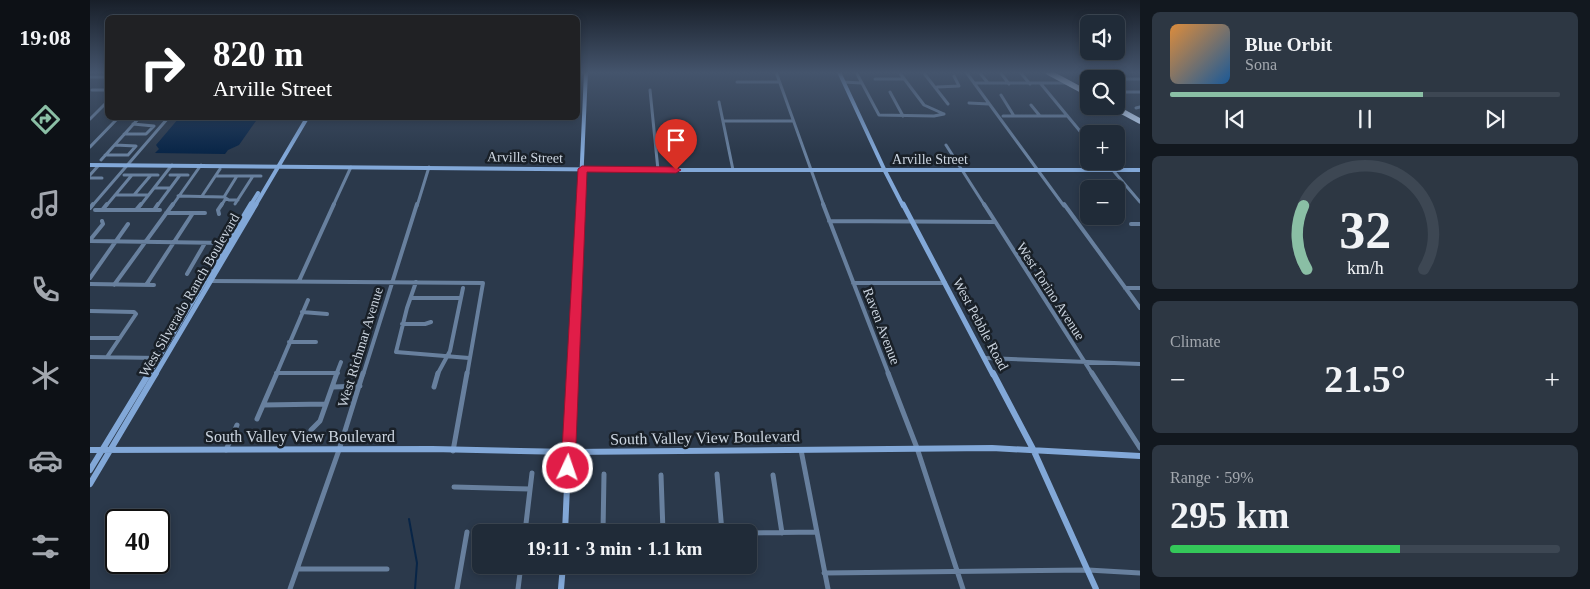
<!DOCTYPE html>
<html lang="en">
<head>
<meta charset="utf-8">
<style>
	:root { --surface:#202b38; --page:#2d3743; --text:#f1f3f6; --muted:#a2a7ae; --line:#3d4753; --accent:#8abfa5 }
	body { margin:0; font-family:Georgia,serif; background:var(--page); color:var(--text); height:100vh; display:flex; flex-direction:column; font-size:19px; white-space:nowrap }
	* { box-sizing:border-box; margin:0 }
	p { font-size:16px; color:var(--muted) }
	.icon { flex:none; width:28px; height:28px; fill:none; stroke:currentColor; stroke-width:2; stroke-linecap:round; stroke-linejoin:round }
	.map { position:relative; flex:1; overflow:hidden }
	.drawer { display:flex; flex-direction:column; gap:12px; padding:12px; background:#12181f; width:450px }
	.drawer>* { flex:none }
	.top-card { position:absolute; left:15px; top:15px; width:475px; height:105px; border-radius:8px; box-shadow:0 2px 8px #0003,0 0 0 1px var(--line); background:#202124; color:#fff; overflow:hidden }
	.tools { position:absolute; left:990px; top:15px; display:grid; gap:10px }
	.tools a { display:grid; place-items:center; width:45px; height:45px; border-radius:8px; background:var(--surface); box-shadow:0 2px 8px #0003,0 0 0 1px var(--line); font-size:25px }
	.speed { position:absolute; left:15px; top:509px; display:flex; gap:10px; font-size:25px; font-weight:700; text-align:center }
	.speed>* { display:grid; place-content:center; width:65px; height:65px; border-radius:50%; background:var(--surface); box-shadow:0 2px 8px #0003,0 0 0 1px var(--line); line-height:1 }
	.speed .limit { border:2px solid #111; border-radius:8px; background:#fff; color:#111 }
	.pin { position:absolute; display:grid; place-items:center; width:42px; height:42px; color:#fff; margin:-51px -21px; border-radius:50% 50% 50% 0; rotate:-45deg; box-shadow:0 0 5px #0007 }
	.pin .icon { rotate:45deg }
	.me { position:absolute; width:55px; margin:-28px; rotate:3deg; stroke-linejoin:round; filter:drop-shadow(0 0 4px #0008) }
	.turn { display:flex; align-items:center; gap:18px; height:105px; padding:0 25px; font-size:22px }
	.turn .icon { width:65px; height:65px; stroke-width:2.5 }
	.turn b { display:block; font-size:35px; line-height:42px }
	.big { font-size:38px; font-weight:700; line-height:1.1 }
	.drawer .tile { flex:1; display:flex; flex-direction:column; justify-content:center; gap:8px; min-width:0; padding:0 18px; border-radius:8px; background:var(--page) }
	.drawer .dial { align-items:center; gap:0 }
	.dial svg { height:130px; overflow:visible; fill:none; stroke:var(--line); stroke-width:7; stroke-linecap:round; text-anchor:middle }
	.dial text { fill:var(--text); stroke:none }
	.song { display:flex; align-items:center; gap:15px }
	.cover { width:60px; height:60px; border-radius:8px; background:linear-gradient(135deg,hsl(30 70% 55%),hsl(210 70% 35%)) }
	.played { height:5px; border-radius:2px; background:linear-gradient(90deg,var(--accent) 65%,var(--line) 65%) }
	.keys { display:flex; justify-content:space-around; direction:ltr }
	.heat { display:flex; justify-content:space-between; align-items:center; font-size:28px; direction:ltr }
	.charge { height:8px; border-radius:4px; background:linear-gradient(90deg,#34c759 59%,var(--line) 0) }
	.trip { position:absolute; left:382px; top:524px; width:285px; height:50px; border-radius:8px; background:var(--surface); box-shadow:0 2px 8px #0003,0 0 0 1px var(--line); font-weight:700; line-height:50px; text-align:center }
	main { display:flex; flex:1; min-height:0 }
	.dock { display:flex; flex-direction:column; width:90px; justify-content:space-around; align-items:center; background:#0d1116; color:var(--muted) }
	.dock .icon { width:35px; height:35px }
	.dock .selected { color:var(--accent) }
	.dock b { font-size:22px; color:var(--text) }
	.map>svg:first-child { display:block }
	.water { fill:#082547 }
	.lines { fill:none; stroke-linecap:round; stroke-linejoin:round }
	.stream { stroke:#082547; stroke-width:2 }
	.street-far2 { stroke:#68809e; stroke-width:3 }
	.street-far1 { stroke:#68809e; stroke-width:4 }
	.street { stroke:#68809e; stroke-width:5 }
	.secondary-far2 { stroke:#82a8d8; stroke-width:4 }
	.secondary-far1 { stroke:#82a8d8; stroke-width:5 }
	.secondary { stroke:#82a8d8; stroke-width:6 }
	.highway { stroke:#cae1ff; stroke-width:5.5 }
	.route { fill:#e11d48; stroke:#92132f }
	.labels { text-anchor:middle; stroke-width:5; stroke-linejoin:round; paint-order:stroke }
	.street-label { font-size:14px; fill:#cbd4df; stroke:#192028 }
	.near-street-label { font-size:16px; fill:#cbd4df; stroke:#192028 }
</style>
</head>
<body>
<main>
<nav class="dock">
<b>19:08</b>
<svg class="icon selected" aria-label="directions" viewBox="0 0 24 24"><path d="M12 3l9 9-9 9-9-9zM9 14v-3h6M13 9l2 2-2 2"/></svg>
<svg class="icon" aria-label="music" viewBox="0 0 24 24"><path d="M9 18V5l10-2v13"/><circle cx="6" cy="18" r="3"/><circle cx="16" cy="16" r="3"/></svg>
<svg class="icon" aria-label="phone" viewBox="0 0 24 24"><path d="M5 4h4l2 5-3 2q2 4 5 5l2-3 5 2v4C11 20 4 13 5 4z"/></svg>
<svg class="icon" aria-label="climate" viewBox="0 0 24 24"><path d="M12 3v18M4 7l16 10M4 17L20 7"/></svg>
<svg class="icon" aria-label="car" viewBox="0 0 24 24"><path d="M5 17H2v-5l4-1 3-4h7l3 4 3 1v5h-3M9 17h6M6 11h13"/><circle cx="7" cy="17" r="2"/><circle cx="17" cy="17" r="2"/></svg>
<svg class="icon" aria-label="filters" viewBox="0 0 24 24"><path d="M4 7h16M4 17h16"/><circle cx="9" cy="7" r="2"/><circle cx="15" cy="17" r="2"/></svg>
</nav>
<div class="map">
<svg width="1050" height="589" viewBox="0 0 1050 589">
	<rect width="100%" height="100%" fill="#2b394b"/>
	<path class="water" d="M89,118h79l-19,27 -11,5 -3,4 -70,-1 4,-4 -3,-4z"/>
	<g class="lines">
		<path class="stream" d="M319,519l8,44 -2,26"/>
		<path class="street-far2" d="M686,72l48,134
			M766,72l23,43 55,1 10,-2
			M809,72l25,33 20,9
			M833,72l25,32
			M876,72l98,134
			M889,72l9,11
			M910,72l9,12
			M930,72l10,12
			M1014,72l7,7
			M0,77h18
			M785,79h29
			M1026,79h24
			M647,82h42
			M754,82l17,1
			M885,83h94
			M951,84l48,58
			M847,87l22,-1 -5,-10
			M2,90h16
			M560,90l8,80
			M800,92l13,24
			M1026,92h24
			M911,95l13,21
			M629,102l14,68
			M879,103l20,1
			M941,105l9,11
			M1046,108l4,-1
			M913,116h64
			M49,118h27
			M0,119l18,-18
			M633,121h69
			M34,134h22l8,-8 -21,-2
			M856,145l39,61
			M0,147l28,-29
			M15,155h23l8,-9 -21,-1
			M11,160l38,-42
			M1015,161l35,41
			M0,175l9,-10
			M34,175h34
			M80,175h18
			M126,176h45
			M0,178h12
			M64,188h16
			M25,195h33
			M44,195l17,-20
			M88,196l46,1 5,3h9
			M112,196l18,-27
			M134,197l13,-21
			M145,204l18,-28
			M2,206l76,-88
			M16,206l26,-31
			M50,206l32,-41
			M67,206l23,-31
			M82,206l29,-41
			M131,206l5,-8
			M243,206l18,-39
			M327,206l12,-39"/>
		<path class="street-far1" d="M733,204l66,171
			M894,204l109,171
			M974,204l76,104
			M0,208l3,-4
			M13,209l4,-5
			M5,210h65
			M46,210l5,-6
			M64,210l4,-6
			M76,213h39
			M129,214l-1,-4 4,-6
			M739,221l165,1
			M1041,224h9
			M0,240l13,-16 -1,-3
			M0,241l137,2
			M97,274l18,-31
			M0,278l38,-54
			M119,281l274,2 -16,92
			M209,281l35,-77
			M326,282l-9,26 -11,44 73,6
			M763,283h92
			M0,284l64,1
			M24,285l59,-81
			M56,285l47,-72
			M1035,288h15
			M321,298h50
			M0,311l44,1 2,2 -29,43
			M212,312l25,2
			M312,324h23l6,-2
			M0,338h30
			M199,342h27
			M0,357l69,1
			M895,358l155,6
			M186,373h62
			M186,375l32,-75
			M246,375l5,-13
			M273,375l54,-171
			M347,375l13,-24 13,-63"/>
		<path class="street" d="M798,373l29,75 46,141
			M1002,373l48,75
			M243,387l27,-1
			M344,387l4,-14
			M173,405l63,-1
			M167,419l20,-46
			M221,430l9,-9 17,-48
			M136,450l11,-25
			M711,450l27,139
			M363,451l14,-78
			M627,474l5,58
			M571,475l2,57
			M683,475l9,58
			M364,487l76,2
			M435,532l7,-59
			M513,532l1,-58
			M659,533l68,-1
			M207,569h90
			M734,573l264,-3 52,3
			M200,589l49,-139 24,-77
			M367,589l10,-57
			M428,589l3,-24"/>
		<path class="secondary-far2" d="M749,72l46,99 18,35
			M0,165l568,5h482
			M160,206l8,-13
			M165,206l52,-88
			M490,206l6,-134"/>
		<path class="secondary-far1" d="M813,204l90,171
			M58,375l103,-171
			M65,375l101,-171
			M482,375l8,-171"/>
		<path class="secondary" d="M903,373l40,76 63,140
			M0,450l342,-1 137,3 423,-4 148,8
			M0,470l59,-97
			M0,484l66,-111
			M475,532l7,-159
			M471,589l2,-24"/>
		<path class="highway" d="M958,72l41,22
			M1022,106l28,15"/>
	</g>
	<linearGradient id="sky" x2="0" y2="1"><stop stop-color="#181f29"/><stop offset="0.47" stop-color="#44546c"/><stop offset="1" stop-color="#44546c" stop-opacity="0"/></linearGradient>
	<rect width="1050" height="154" fill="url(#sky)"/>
	<path class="route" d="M492,166l94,1 5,3 -5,3 -89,-1 -12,296 -2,5 -5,2 -5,-2 -2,-5 17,-299z"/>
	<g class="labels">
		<g class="street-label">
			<text transform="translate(435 157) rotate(1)" y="5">Arville Street</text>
			<text x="840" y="164">Arville Street</text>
			<text transform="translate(961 291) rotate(57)" y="5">West Torino Avenue</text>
			<text transform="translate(99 295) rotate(-60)" y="5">West Silverado Ranch Boulevard</text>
			<text transform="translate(891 324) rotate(62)" y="5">West Pebble Road</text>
			<text transform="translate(792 326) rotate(69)" y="5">Raven Avenue</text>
			<text transform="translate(270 347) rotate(-73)" y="5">West Richmar Avenue</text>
		</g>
		<g class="near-street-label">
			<text x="210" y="442">South Valley View Boulevard</text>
			<text transform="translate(615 437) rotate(-1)" y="6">South Valley View Boulevard</text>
		</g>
	</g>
</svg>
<div class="tools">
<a><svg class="icon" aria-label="sound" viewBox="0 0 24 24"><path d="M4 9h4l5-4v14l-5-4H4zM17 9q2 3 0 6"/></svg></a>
<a><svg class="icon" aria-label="search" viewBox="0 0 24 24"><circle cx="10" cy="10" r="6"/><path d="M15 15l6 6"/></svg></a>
<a>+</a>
<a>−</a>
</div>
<div class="speed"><div class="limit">40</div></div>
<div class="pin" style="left:586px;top:170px;background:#d93025"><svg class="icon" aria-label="arrive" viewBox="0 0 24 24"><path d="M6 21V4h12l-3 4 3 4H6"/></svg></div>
<svg class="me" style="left:478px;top:468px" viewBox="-20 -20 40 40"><circle r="17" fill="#e11d48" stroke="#fff" stroke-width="3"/><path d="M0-11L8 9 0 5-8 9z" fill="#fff"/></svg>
<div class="trip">19:11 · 3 min · 1.1 km</div>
<div class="top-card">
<div class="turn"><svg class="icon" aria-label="right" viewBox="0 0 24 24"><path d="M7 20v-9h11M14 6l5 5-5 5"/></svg><div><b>820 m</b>Arville Street</div></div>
</div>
</div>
<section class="drawer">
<div class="tile">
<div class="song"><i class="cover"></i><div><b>Blue Orbit</b><p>Sona</p></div></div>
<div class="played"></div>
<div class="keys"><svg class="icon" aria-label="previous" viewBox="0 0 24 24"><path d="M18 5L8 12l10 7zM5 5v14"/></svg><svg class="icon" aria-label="pause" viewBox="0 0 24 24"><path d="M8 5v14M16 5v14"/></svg><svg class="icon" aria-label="next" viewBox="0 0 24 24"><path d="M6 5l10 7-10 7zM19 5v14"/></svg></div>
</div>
<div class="tile dial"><svg viewBox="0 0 100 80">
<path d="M14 69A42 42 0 1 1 86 69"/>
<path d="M14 69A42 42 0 0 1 12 30" stroke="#8abfa5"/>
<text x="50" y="56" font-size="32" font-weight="700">32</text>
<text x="50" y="72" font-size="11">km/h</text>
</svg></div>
<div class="tile"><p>Climate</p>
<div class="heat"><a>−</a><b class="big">21.5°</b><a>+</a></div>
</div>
<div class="tile"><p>Range · 59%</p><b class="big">295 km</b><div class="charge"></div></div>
</section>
</main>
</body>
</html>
